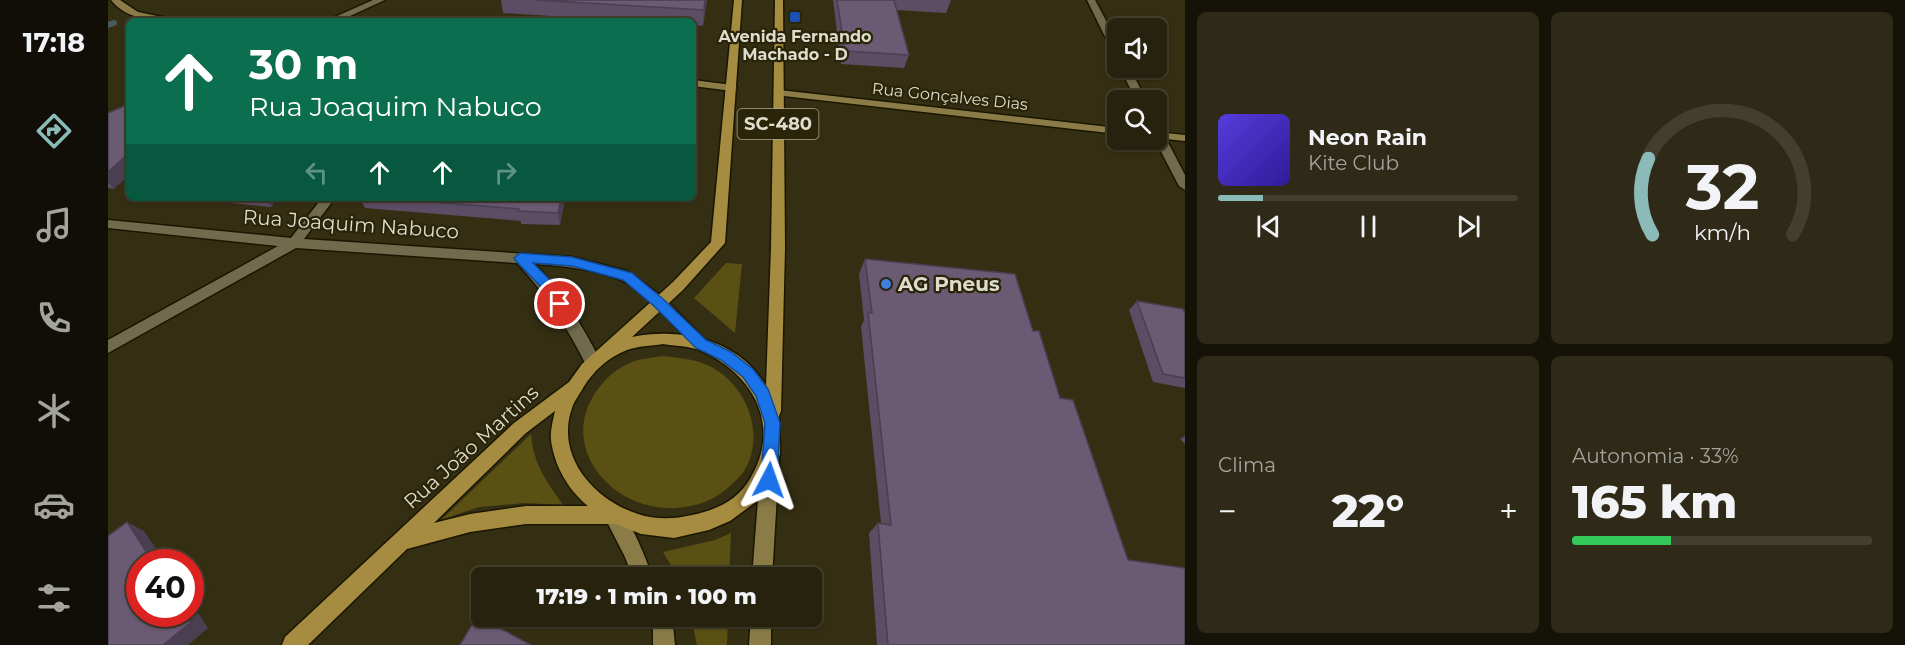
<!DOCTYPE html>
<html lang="pt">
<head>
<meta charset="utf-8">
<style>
	:root { --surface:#27220e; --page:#2f2a17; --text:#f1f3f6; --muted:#a4a49e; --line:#433f2e; --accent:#8bbbb9 }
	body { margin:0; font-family:Montserrat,sans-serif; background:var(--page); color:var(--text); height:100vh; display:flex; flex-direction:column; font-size:22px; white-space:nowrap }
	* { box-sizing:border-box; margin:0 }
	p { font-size:20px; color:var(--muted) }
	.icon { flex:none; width:33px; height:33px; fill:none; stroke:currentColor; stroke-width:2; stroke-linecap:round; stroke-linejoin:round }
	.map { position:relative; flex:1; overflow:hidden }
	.side { display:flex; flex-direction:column; gap:12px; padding:12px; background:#151308; width:720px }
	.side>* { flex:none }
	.top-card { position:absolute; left:18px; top:18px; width:570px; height:183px; border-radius:9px; box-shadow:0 2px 4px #0004,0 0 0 2px var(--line); background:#0b6e4f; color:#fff; overflow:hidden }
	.fabs { position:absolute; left:999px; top:18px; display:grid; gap:12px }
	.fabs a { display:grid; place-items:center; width:60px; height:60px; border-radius:9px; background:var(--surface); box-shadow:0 2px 4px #0004,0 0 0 2px var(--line); font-size:30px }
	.speed { position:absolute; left:18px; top:549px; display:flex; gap:12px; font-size:30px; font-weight:700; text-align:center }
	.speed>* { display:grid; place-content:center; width:78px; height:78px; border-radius:50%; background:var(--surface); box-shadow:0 2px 4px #0004,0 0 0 2px var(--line); line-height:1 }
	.speed .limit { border:9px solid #d22; background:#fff; color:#111 }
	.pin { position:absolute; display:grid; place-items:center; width:51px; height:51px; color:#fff; margin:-26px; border:3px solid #fff; border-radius:50%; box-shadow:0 2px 6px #0007 }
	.me { position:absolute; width:66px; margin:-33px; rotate:4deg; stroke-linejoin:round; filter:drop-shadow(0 0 4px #0008) }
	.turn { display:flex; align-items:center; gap:21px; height:126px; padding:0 24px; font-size:27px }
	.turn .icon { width:78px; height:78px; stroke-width:2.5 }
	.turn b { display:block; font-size:42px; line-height:51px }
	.lanes { display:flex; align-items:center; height:57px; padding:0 24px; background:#0003; justify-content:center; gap:30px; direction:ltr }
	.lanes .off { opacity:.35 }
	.big { font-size:45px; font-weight:800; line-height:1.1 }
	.side .card { flex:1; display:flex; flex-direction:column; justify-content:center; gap:9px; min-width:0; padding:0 21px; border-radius:9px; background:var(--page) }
	.side .dial { align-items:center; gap:0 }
	.dial svg { height:156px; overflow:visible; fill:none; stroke:var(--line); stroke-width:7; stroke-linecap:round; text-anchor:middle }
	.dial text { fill:var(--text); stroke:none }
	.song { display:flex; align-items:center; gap:18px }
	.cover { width:72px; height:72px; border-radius:9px; background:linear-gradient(135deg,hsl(250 70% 55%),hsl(250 70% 35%)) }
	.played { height:6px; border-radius:3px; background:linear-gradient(90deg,var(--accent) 15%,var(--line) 15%) }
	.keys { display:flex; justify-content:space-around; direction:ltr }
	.heat { display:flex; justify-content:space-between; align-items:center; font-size:33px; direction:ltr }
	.charge { height:9px; border-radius:4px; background:linear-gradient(90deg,#34c759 33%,var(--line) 0) }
	.side .tiles { flex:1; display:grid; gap:12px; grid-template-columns:repeat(2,1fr) }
	.trip { position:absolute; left:363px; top:567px; width:351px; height:60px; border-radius:9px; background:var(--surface); box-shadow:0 2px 4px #0004,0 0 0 2px var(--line); font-weight:800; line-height:60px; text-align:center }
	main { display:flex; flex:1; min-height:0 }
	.menu { display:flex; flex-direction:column; width:108px; justify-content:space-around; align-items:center; background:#100e06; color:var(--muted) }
	.menu .icon { width:42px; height:42px }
	.menu .selected { color:var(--accent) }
	.menu b { font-size:27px; color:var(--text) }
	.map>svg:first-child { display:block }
	.green { fill:#5b5014 }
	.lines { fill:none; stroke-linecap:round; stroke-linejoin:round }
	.stream { stroke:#495a5b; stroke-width:6 }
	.street-casing { stroke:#1b1600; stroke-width:3 }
	.secondary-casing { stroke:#1b1600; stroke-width:3 }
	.primary-casing { stroke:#1b1600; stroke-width:3 }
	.street { fill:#716b4e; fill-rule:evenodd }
	.secondary { fill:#8b7c47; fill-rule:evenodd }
	.primary { fill:#a58c40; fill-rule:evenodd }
	.wall { fill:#5b4d63 }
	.shaded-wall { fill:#4a3f50 }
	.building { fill:#6a5a73; stroke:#4a3f50; stroke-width:1.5 }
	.route { fill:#1a73e8; stroke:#114b97; stroke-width:1.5 }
	.transit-dot { fill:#1a4fb4; stroke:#2a2509; stroke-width:2 }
	.shop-dot { fill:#3f7fe0; stroke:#2a2509; stroke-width:2 }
	.labels { text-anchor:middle; stroke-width:4.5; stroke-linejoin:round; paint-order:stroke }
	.far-poi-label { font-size:16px; font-weight:bold; fill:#dedccc; stroke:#2a2509 }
	.far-street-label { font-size:16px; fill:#dedccc; stroke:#2a2509 }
	.shield { fill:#2a2509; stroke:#a8a592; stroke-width:1.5 }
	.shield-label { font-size:18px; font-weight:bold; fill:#dedccc }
	.street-label { font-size:20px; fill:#dedccc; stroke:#2a2509 }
	.poi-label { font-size:20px; font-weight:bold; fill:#dedccc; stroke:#2a2509; text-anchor:start }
</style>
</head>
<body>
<main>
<nav class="menu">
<b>17:18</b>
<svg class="icon selected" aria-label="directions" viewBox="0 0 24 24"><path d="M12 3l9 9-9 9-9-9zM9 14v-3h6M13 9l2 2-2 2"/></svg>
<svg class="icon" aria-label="music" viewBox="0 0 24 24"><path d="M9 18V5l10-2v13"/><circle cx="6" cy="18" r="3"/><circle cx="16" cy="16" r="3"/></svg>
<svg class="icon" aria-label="phone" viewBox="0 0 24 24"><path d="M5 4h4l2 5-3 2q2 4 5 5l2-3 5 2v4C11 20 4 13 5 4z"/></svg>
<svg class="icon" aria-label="climate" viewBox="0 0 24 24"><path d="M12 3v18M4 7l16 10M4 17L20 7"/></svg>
<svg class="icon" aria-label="car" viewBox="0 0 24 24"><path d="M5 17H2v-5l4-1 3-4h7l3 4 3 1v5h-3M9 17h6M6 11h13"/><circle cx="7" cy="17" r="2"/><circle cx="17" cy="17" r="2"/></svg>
<svg class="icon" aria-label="filters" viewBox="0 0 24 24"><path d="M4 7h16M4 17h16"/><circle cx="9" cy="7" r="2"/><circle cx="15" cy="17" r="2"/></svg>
</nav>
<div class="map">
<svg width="1077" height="645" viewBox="0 0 1077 645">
	<rect width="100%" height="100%" fill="#342e13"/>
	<path class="green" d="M618,263l16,1 -7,69 -41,-35z
		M553,356c20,2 40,3 57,15 31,21 47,66 26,100 -3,5 -8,9 -12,13 -15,16 -36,23 -57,24 -67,3 -122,-67 -73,-124 8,-10 20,-19 33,-23 8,-3 18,-3 26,-5z
		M423,434c3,32 15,46 32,71l-38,-2 -46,4 -38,13z
		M623,533l-2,44h-51l-15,-25 52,-12z
		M583,617h37l-1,28h-30z"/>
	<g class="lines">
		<path class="stream" d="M0,25l6,-2"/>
		<defs>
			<path id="street" d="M265,0h12l-46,21h-13z
				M979,0h8l23,43v13l-5,-3z
				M1012,68h10l16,32h-10z
				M1048,128l6,3 23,44v15l-6,-4 -24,-46z
				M214,198h13l-31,41 268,18 55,14 37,27 45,46 -3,4 -5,2 -5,-2c-17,-17 -55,-60 -75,-68 -27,-11 -58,-14 -86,-16 27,29 48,62 66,98l-2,5 -6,2 -6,-2c-19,-39 -41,-73 -70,-104l-221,-15 -188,105v-13l170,-94 -170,-18v-8l183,18z"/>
			<path id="secondary" d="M3,0h9l18,12 43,9c-26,0 -53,0 -70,-21z
				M585,80l39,5 5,3 -5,3 -39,-5z
				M671,90l339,38v6l-343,-39 -1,-2z
				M1048,132l29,3v6l-29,-3z
				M662,453l6,2 3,6 -7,117h-20l9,-117 3,-6z
				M505,507c17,7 33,53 40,71h-20l-8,-21 -21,-41 2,-7z
				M541,616h21l3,9 2,20h-22v-20z
				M643,616h20v29h-22z"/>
			<path id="primary" d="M626,0h8l-17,243 -42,47 -51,47c48,-10 107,2 134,49l5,-138 4,-248h8l2,248 -4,163 -2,5 1,38 -6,17 -18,31 -26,19 -21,9 -35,8 -33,-4 -25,-10h-90l-56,8 -63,17 -99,96h-26l3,-8 229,-214 55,-41 13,-18 91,-82 38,-40zM555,344c12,2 25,2 36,6 53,22 83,74 52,127 -12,23 -35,33 -59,38 -17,4 -36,5 -54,-1 -44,-14 -83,-58 -66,-106 2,-7 8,-14 11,-20 10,-17 26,-31 44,-38 11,-4 24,-4 36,-6zM447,411c-2,9 -5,20 -4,29 3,25 17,50 37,66h-62l-56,8 -36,9 92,-90z"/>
		</defs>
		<use href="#street" class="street-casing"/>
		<use href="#secondary" class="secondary-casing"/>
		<use href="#primary" class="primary-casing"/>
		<use href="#street" class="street"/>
		<use href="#secondary" class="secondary"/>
		<use href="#primary" class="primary"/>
	</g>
	<path class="wall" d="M393,0h206l-4,26 -10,-1v-4h-63l-127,-8z
		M725,0h118l-5,13 -50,-3 13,45 -5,13 -63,-4z
		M0,113l6,76 -6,-1z
		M72,198h98l-7,9z
		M252,198h205l-5,27 -39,-1v-3l-156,-13z
		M757,259l168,72 27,67 68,162 57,85h-308l-8,-112 9,-10h3l-20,-196 3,-7 -5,-46z
		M1029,301l48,12v75l-32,-6 -24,-72z
		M1077,436v8l-5,-5z"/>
	<path class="shaded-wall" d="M597,0h2l-4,26 1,-16z
		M21,153v22l-15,14 -6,-7v-10z
		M157,198h13l-7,9z
		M453,198h4l-5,27 -2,-12z
		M19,522l17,9 21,31h-12z
		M82,601l18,27 -20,17h-25l23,-31h4z"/>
	<path class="building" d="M428,0h169l-1,10z
		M729,0h57l15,55 -64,-4z
		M21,104v49l-21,19v-59z
		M277,198h176l-3,15 -40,-2 1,-2z
		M757,259l150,15 18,57h6l21,67 13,2 55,160 57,8v77h-297l-10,-122 13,2 -23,-213 4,1z
		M1029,301l46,8 2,4v65l-22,-4z
		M19,522l26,40h-13v52h46l5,8 -28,23h-55v-109z
		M369,616l54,29h-71z"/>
	<path class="route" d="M412,253l52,4 60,16 31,26 43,41 25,12 22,17 15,20 12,34 -3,57 -2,5 -6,2 -6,-2 -2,-5 4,-57 -9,-27 -13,-19 -22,-17 -25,-12 -42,-42 -31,-26 -51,-14 -39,-3 18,18 16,23 -2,4h-10l-13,-20 -26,-27 -2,-3z"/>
	<rect class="transit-dot" x="681" y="11" width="12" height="12" rx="3"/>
	<circle class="shop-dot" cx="778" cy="284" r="6"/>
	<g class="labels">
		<g class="far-poi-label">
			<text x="687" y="42">Avenida Fernando<tspan x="687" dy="18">Machado - D</tspan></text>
		</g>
		<g class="far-street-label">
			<text transform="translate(842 96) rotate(6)" y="6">Rua Gonçalves Dias</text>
		</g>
		<rect class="shield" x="629.5" y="109" width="81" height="30" rx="4.5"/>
		<g class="shield-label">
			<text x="670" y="130">SC-480</text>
		</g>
		<g class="street-label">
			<text transform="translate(243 224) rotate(4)" y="7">Rua Joaquim Nabuco</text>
			<text transform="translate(363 447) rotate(-42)" y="7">Rua João Martins</text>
		</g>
		<g class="poi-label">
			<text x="790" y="291">AG Pneus</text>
		</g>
	</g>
</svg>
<div class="fabs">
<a><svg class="icon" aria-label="sound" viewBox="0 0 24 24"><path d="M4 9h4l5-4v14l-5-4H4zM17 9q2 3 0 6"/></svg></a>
<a><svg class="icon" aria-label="search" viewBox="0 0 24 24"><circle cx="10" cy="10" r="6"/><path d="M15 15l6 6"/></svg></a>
</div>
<div class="speed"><div class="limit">40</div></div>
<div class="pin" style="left:452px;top:304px;background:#d93025"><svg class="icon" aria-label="arrive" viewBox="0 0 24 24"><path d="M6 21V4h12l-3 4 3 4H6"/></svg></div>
<svg class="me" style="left:661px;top:480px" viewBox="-20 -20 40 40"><path d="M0-17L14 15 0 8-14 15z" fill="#1a73e8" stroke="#fff" stroke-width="4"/></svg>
<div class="trip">17:19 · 1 min · 100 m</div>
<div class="top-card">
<div class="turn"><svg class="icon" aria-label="ahead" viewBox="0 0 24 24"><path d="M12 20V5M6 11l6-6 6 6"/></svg><div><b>30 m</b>Rua Joaquim Nabuco</div></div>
<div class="lanes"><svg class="icon off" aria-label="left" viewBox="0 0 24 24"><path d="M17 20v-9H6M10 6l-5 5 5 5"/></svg><svg class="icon" aria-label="ahead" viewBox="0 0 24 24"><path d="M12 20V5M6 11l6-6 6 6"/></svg><svg class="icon" aria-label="ahead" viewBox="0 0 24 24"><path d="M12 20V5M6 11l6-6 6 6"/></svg><svg class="icon off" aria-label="right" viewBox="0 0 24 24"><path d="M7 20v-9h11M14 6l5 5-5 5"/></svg></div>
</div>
</div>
<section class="side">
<div class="tiles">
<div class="card">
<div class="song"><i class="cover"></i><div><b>Neon Rain</b><p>Kite Club</p></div></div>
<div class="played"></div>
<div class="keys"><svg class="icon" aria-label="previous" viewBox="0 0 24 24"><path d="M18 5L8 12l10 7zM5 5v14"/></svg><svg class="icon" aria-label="pause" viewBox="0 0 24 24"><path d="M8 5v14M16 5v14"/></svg><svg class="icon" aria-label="next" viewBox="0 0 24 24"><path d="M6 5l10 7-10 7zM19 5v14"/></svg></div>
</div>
<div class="card dial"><svg viewBox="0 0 100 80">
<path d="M14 69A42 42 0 1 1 86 69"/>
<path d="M14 69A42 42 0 0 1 12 30" stroke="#8bbbb9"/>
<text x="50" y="56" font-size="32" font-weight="700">32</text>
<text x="50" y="72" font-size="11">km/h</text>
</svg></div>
<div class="card"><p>Clima</p>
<div class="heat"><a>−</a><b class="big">22°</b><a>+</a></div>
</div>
<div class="card"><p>Autonomia · 33%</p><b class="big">165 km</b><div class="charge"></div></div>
</div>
</section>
</main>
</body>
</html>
